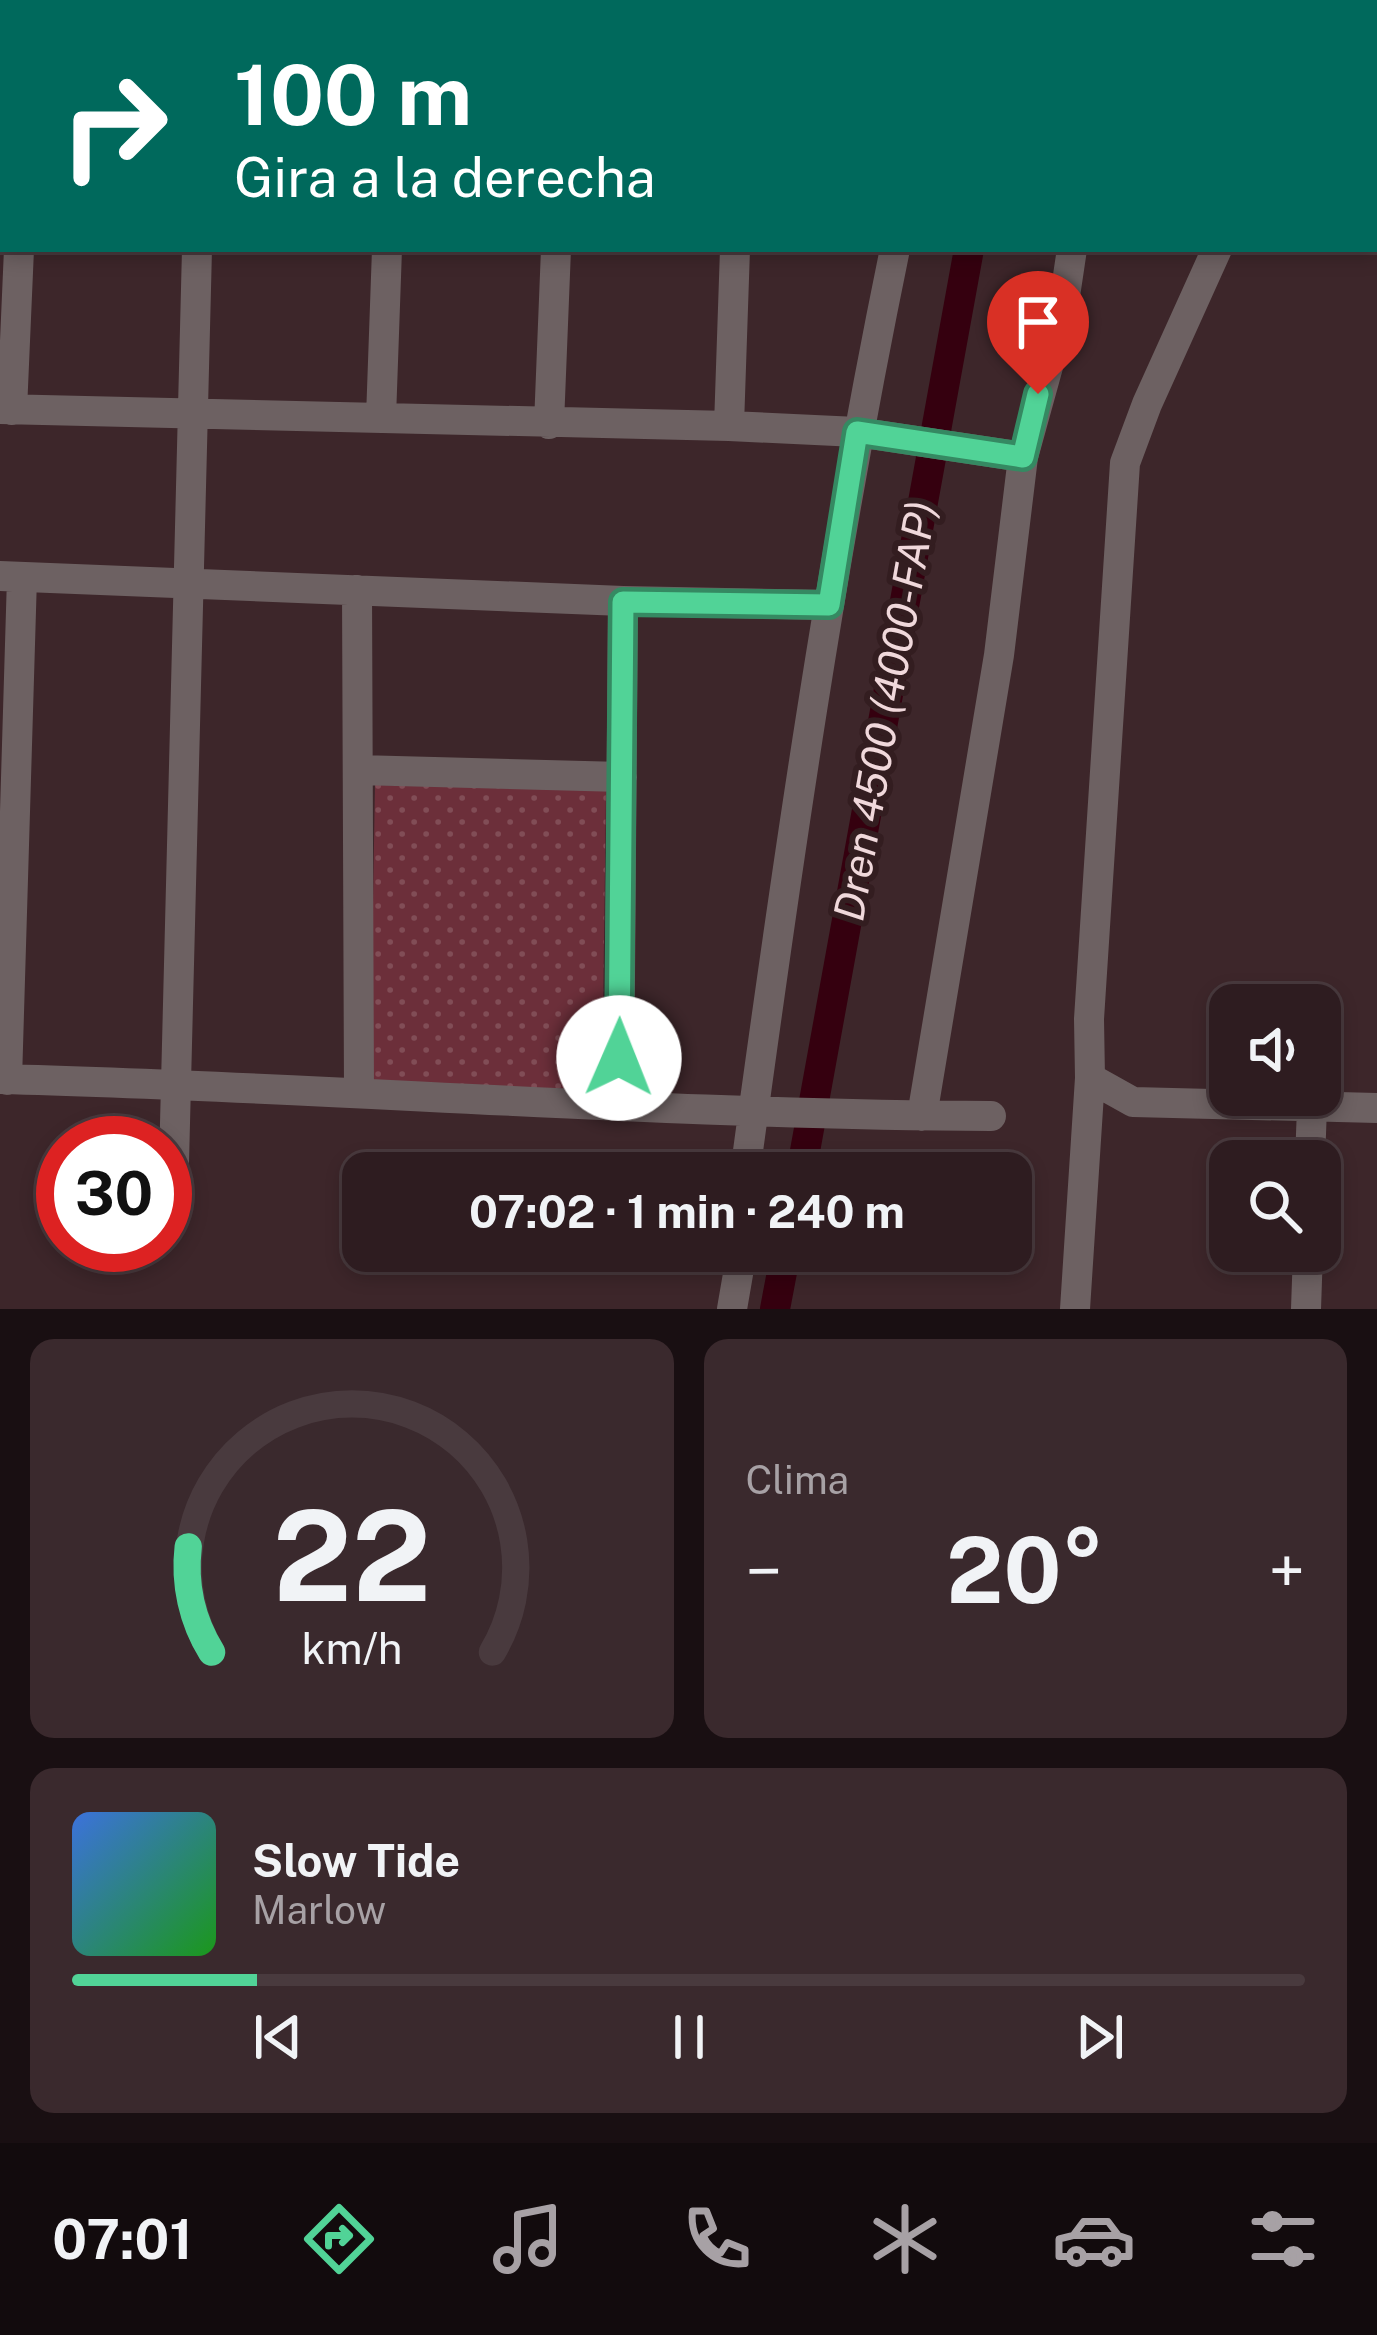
<!DOCTYPE html>
<html lang="es">
<head>
<meta charset="utf-8">
<style>
	:root { --surface:#2e1c20; --page:#3a292d; --text:#f1f3f6; --muted:#a7a1a5; --line:#493a3e; --accent:#51d397 }
	body { margin:0; font-family:"Public Sans",sans-serif; background:var(--page); color:var(--text); height:100vh; display:flex; flex-direction:column; font-size:45px; white-space:nowrap }
	* { box-sizing:border-box; margin:0 }
	p { font-size:39px; color:var(--muted) }
	.icon { flex:none; width:66px; height:66px; fill:none; stroke:currentColor; stroke-width:2; stroke-linecap:round; stroke-linejoin:round }
	.map { position:relative; height:1309px; overflow:hidden }
	.sheet { display:flex; flex-direction:column; gap:30px; padding:30px; background:#190f12; flex:1 }
	.sheet>* { flex:none }
	.hud { position:absolute; left:0px; top:0px; width:1377px; height:252px; box-shadow:0 6px 18px #0003,0 0 0 3px var(--line); background:#00695c; color:#fff; overflow:hidden }
	.buttons { position:absolute; left:1209px; top:984px; display:grid; gap:24px }
	.buttons a { display:grid; place-items:center; width:132px; height:132px; border-radius:24px; background:var(--surface); box-shadow:0 6px 18px #0003,0 0 0 3px var(--line); font-size:60px }
	.speed { position:absolute; left:36px; top:1116px; display:flex; gap:24px; font-size:60px; font-weight:700; text-align:center }
	.speed>* { display:grid; place-content:center; width:156px; height:156px; border-radius:50%; background:var(--surface); box-shadow:0 6px 18px #0003,0 0 0 3px var(--line); line-height:1 }
	.speed .limit { border:18px solid #d22; background:#fff; color:#111 }
	.pin { position:absolute; display:grid; place-items:center; width:102px; height:102px; color:#fff; margin:-123px -51px; border-radius:50% 50% 50% 0; rotate:-45deg; box-shadow:0 0 12px #0007 }
	.pin .icon { rotate:45deg }
	.me { position:absolute; width:132px; margin:-66px; rotate:1deg; stroke-linejoin:round; filter:drop-shadow(0 0 9px #0008) }
	.turn { display:flex; align-items:center; gap:42px; height:252px; padding:0 36px; font-size:54px }
	.turn .icon { width:156px; height:156px; stroke-width:2.5 }
	.turn b { display:block; font-size:84px; line-height:102px }
	.big { font-size:90px; font-weight:700; line-height:1.1 }
	.sheet .widget { flex:1; display:flex; flex-direction:column; justify-content:center; gap:18px; min-width:0; padding:0 42px; border-radius:24px; background:var(--page) }
	.sheet .dial { align-items:center; gap:0 }
	.dial svg { height:312px; overflow:visible; fill:none; stroke:var(--line); stroke-width:7; stroke-linecap:round; text-anchor:middle }
	.dial text { fill:var(--text); stroke:none }
	.song { display:flex; align-items:center; gap:36px }
	.cover { width:144px; height:144px; border-radius:18px; background:linear-gradient(135deg,hsl(220 70% 55%),hsl(120 70% 35%)) }
	.played { height:12px; border-radius:6px; background:linear-gradient(90deg,var(--accent) 15%,var(--line) 15%) }
	.keys { display:flex; justify-content:space-around; direction:ltr }
	.heat { display:flex; justify-content:space-between; align-items:center; font-size:66px; direction:ltr }
	.sheet .tiles { flex:1; display:grid; gap:30px; grid-template-columns:1fr 1fr }
	.widget:last-child { grid-column:span 2 }
	.trip { position:absolute; left:342px; top:1152px; width:690px; height:120px; border-radius:24px; background:var(--surface); box-shadow:0 6px 18px #0003,0 0 0 3px var(--line); font-weight:700; line-height:120px; text-align:center }
	.tabs { display:flex; height:192px; justify-content:space-around; align-items:center; background:#120b0d; color:var(--muted) }
	.tabs .icon { width:84px; height:84px }
	.tabs .active { color:var(--accent) }
	.tabs b { font-size:54px; color:var(--text) }
	.map>svg:first-child { display:block }
	.park { fill:url(#park-dots) }
	.lines { fill:none; stroke-linecap:round; stroke-linejoin:round }
	.canal { stroke:#35000f; stroke-width:30 }
	.minor { stroke:#6d6162; stroke-width:30 }
	.route-casing { stroke:#358962; stroke-width:30 }
	.route { stroke:#51d397; stroke-width:21 }
	.labels { text-anchor:middle; stroke-width:12; stroke-linejoin:round; paint-order:stroke }
	.water-label { font-size:42px; font-style:italic; fill:#f0d8db; stroke:#331d20 }
</style>
</head>
<body>
<div class="map">
<svg width="1377" height="1309" viewBox="0 0 1377 1309">
	<defs>
		<pattern id="park-dots" width="8" height="8" patternUnits="userSpaceOnUse" patternTransform="scale(3)"><rect width="8" height="8" fill="#6c2f3a"/><path d="M2 2h.1M6 6h.1" fill="none" stroke="#814d56" stroke-width="1.8" stroke-linecap="round"/></pattern>
	</defs>
	<rect width="100%" height="100%" fill="#3d262a"/>
	<path class="park" d="M375,785l231,3 -4,302 -232,-7z"/>
	<g class="lines">
		<path class="canal" d="M1011,3l1,-3
			M801,1173l168,-924
			M775,1309l11,-58"/>
		<path class="minor" d="M724,0l78,3
			M966,3h21
			M1153,3l12,-3
			M1326,3v-3
			M0,81l3,1
			M0,409l729,17 128,6 166,25
			M12,410l7,-161
			M381,418l6,-169
			M549,424l7,-175
			M729,426l6,-177
			M0,576l623,25 206,4
			M357,590l2,502
			M358,770l264,7
			M1090,1078l43,24 244,6
			M0,1079c330,8 660,36 991,37
			M7,1080l15,-503
			M619,1104l4,-503
			M922,1116l77,-461 24,-198 39,-141 10,-67
			M1310,1161l2,-54
			M174,1163l23,-914
			M745,1173c42,-309 87,-619 150,-924
			M732,1309l10,-58
			M1075,1309l15,-231 -1,-59 36,-556 22,-59 70,-155
			M1306,1309l2,-58"/>
	</g>
	<g class="lines">
		<defs>
			<path id="route" d="M619,1058l4,-456 206,3 28,-173 166,25 15,-63"/>
		</defs>
		<use href="#route" class="route-casing"/>
		<use href="#route" class="route"/>
	</g>
	<g class="labels">
		<g class="water-label">
			<text transform="translate(885 711) rotate(-80)" y="15">Dren 4500 (4000-FAP)</text>
		</g>
	</g>
</svg>
<div class="buttons">
<a><svg class="icon" aria-label="sound" viewBox="0 0 24 24"><path d="M4 9h4l5-4v14l-5-4H4zM17 9q2 3 0 6"/></svg></a>
<a><svg class="icon" aria-label="search" viewBox="0 0 24 24"><circle cx="10" cy="10" r="6"/><path d="M15 15l6 6"/></svg></a>
</div>
<div class="speed"><div class="limit">30</div></div>
<div class="pin" style="left:1038px;top:394px;background:#d93025"><svg class="icon" aria-label="arrive" viewBox="0 0 24 24"><path d="M6 21V4h12l-3 4 3 4H6"/></svg></div>
<svg class="me" style="left:619px;top:1058px" viewBox="-20 -20 40 40"><circle r="19" fill="#fff"/><path d="M0-13L10 11 0 6-10 11z" fill="#51d397"/></svg>
<div class="trip">07:02 · 1 min · 240 m</div>
<div class="hud">
<div class="turn"><svg class="icon" aria-label="right" viewBox="0 0 24 24"><path d="M7 20v-9h11M14 6l5 5-5 5"/></svg><div><b>100 m</b>Gira a la derecha</div></div>
</div>
</div>
<section class="sheet">
<div class="tiles">
<div class="widget dial"><svg viewBox="0 0 100 80">
<path d="M14 69A42 42 0 1 1 86 69"/>
<path d="M14 69A42 42 0 0 1 8 42" stroke="#51d397"/>
<text x="50" y="56" font-size="32" font-weight="700">22</text>
<text x="50" y="72" font-size="11">km/h</text>
</svg></div>
<div class="widget"><p>Clima</p>
<div class="heat"><a>−</a><b class="big">20°</b><a>+</a></div>
</div>
<div class="widget">
<div class="song"><i class="cover"></i><div><b>Slow Tide</b><p>Marlow</p></div></div>
<div class="played"></div>
<div class="keys"><svg class="icon" aria-label="previous" viewBox="0 0 24 24"><path d="M18 5L8 12l10 7zM5 5v14"/></svg><svg class="icon" aria-label="pause" viewBox="0 0 24 24"><path d="M8 5v14M16 5v14"/></svg><svg class="icon" aria-label="next" viewBox="0 0 24 24"><path d="M6 5l10 7-10 7zM19 5v14"/></svg></div>
</div>
</div>
</section>
<nav class="tabs">
<b>07:01</b>
<svg class="icon active" aria-label="directions" viewBox="0 0 24 24"><path d="M12 3l9 9-9 9-9-9zM9 14v-3h6M13 9l2 2-2 2"/></svg>
<svg class="icon" aria-label="music" viewBox="0 0 24 24"><path d="M9 18V5l10-2v13"/><circle cx="6" cy="18" r="3"/><circle cx="16" cy="16" r="3"/></svg>
<svg class="icon" aria-label="phone" viewBox="0 0 24 24"><path d="M5 4h4l2 5-3 2q2 4 5 5l2-3 5 2v4C11 20 4 13 5 4z"/></svg>
<svg class="icon" aria-label="climate" viewBox="0 0 24 24"><path d="M12 3v18M4 7l16 10M4 17L20 7"/></svg>
<svg class="icon" aria-label="car" viewBox="0 0 24 24"><path d="M5 17H2v-5l4-1 3-4h7l3 4 3 1v5h-3M9 17h6M6 11h13"/><circle cx="7" cy="17" r="2"/><circle cx="17" cy="17" r="2"/></svg>
<svg class="icon" aria-label="filters" viewBox="0 0 24 24"><path d="M4 7h16M4 17h16"/><circle cx="9" cy="7" r="2"/><circle cx="15" cy="17" r="2"/></svg>
</nav>
</body>
</html>
